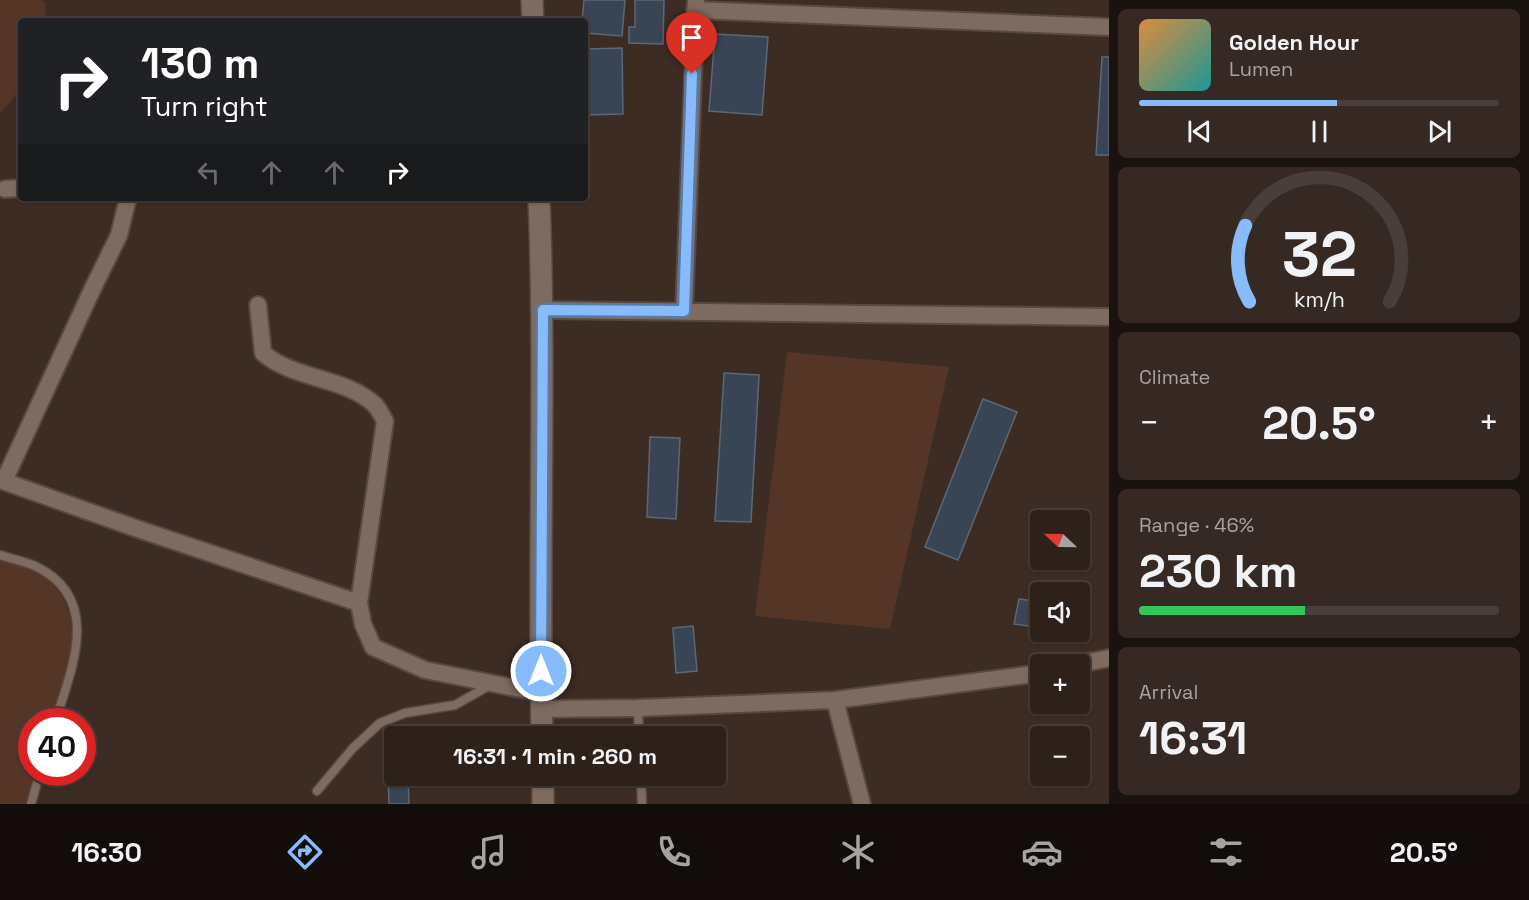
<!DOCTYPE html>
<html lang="en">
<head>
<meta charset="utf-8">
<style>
	:root { --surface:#2e211a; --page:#362923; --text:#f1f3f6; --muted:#a7a3a2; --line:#493e39; --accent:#87bbfb }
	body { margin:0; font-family:"Space Grotesk",sans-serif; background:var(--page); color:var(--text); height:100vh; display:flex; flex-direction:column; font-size:22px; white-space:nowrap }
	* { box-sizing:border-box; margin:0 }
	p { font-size:20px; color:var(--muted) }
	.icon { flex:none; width:33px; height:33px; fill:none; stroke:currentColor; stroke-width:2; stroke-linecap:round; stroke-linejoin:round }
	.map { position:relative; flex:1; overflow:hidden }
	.side { display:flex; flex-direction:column; gap:9px; padding:9px; background:#19120e; width:420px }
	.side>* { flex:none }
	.top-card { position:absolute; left:18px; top:18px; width:570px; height:183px; border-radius:6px; box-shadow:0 2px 4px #0004,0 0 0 2px var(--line); background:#202124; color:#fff; overflow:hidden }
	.needle { width:39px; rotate:292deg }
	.fabs { position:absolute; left:1030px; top:510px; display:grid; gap:12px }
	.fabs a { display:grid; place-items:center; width:60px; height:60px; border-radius:6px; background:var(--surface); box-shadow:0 2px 4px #0004,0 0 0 2px var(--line); font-size:30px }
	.speed { position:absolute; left:18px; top:708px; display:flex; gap:12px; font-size:30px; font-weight:700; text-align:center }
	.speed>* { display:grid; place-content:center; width:78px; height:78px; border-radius:50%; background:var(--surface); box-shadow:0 2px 4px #0004,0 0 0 2px var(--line); line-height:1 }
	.speed .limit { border:9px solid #d22; background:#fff; color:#111 }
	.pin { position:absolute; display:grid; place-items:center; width:51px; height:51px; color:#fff; margin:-62px -26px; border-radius:50% 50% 50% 0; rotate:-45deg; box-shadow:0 0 6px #0007 }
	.pin .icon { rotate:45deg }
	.me { position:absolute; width:66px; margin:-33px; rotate:0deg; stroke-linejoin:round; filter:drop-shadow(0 0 4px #0008) }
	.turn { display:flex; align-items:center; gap:21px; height:126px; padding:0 24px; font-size:27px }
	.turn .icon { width:78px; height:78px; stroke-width:2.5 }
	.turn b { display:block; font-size:42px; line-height:51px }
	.lanes { display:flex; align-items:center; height:57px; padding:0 24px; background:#0003; justify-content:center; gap:30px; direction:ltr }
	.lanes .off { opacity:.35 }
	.big { font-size:45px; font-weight:800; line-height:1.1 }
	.side .card { flex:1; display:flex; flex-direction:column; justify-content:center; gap:9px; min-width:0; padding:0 21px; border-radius:9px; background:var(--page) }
	.side .dial { align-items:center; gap:0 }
	.dial svg { height:156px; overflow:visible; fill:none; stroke:var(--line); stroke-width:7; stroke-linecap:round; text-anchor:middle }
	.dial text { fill:var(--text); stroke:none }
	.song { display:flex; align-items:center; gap:18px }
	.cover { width:72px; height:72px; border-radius:9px; background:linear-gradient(135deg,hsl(30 70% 55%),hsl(180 70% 35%)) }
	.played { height:6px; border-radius:3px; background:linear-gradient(90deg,var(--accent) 55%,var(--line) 55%) }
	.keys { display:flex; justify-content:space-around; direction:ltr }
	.heat { display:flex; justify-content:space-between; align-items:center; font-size:33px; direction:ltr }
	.charge { height:9px; border-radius:4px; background:linear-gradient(90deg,#34c759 46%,var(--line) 0) }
	.trip { position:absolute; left:384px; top:726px; width:342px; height:60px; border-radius:6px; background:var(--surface); box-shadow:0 2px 4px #0004,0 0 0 2px var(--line); font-weight:800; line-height:60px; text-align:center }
	.menu { display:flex; height:96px; justify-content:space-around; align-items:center; background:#120d0a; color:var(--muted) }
	.menu .icon { width:42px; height:42px }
	.menu .active { color:var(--accent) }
	.menu b { font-size:27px; color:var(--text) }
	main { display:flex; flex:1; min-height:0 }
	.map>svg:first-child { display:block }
	.green { fill:#553626 }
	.building { fill:#394554; stroke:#5b6878; stroke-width:1.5 }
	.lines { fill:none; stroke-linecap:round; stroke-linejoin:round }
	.service-casing { stroke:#574840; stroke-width:11 }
	.minor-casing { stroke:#574840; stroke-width:20 }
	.tertiary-casing { stroke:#574840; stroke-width:24 }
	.service { stroke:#7e6a5f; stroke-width:8 }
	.minor { stroke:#7e6a5f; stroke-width:16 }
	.tertiary { stroke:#7e6a5f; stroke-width:21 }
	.route-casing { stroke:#587aa3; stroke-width:15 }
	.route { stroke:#87bbfb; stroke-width:10 }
</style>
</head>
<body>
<main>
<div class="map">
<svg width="1109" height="804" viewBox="0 0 1109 804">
	<rect width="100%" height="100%" fill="#3d2c23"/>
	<path class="green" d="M0,0h41l4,2 1,19h-25v69l-21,23z
		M787,352l162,15 -59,262 -135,-13z
		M0,558c12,4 24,7 35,12 6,2 10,8 15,12 40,36 14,96 1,139l-19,1v50l3,1 -10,31h-25z"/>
	<path class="building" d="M584,0h41l-3,36 -37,-3v-12h-3z
		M635,0h29l-1,44 -34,-1v-16h6z
		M715,34l53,3 -6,78 -53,-4z
		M622,48l1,66 -38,1v-66z
		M1102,57h7v98h-13z
		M724,373l35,2 -8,147 -36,-1z
		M983,399l34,13 -59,148 -33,-13z
		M650,437l30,1 -4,81 -29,-2z
		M1019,599l22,3v26l-27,-4z
		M693,626l4,45 -21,2 -3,-45z
		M387,751h7v25h14l1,28h-20z"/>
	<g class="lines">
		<defs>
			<path id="service" d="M0,555c11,4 24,6 35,11 68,32 37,102 20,156
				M638,708l1,28
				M641,776l1,28
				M317,791l36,-43 27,-25 25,-10 50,-8 37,-21
				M31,804l9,-32"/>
			<path id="minor" d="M695,10l414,17
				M5,189l16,-1
				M258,305l5,48c31,27 83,24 112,52 4,4 7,11 10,16l-26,182 4,21 10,23 52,23 116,23
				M543,310l566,7
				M684,311l12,-311
				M0,480l135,48 224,75
				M4,481l88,-191 27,-55 9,-37
				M1080,664l29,-6
				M835,700l27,104
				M541,709l97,-1 197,-8 206,-27"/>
			<path id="tertiary" d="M532,0l1,21
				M539,198c7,179 -1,359 3,538
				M543,776v28"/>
		</defs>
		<use href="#service" class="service-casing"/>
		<use href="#minor" class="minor-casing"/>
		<use href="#tertiary" class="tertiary-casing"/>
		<use href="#service" class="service"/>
		<use href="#minor" class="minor"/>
		<use href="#tertiary" class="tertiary"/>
	</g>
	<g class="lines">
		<defs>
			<path id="route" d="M541,671l2,-361 141,1 8,-237"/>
		</defs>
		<use href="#route" class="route-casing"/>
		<use href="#route" class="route"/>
	</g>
</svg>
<div class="fabs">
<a><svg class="needle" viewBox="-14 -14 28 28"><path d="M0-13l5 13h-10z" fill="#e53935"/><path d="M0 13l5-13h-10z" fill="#a7a3a2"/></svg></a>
<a><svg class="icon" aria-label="sound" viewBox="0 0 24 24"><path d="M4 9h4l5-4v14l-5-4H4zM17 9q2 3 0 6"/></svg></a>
<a>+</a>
<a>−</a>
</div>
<div class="speed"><div class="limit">40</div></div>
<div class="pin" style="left:692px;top:74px;background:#d93025"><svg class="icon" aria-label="arrive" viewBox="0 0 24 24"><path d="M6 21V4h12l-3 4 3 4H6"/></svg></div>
<svg class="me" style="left:541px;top:671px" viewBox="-20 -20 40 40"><circle r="17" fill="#87bbfb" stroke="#fff" stroke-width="3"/><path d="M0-11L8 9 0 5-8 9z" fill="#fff"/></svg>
<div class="trip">16:31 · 1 min · 260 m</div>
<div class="top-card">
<div class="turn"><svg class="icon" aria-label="right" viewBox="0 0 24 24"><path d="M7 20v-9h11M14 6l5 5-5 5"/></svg><div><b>130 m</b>Turn right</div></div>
<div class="lanes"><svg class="icon off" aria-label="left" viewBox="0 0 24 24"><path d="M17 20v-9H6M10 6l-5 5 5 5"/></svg><svg class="icon off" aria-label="ahead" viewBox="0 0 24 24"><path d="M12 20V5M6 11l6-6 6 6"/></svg><svg class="icon off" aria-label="ahead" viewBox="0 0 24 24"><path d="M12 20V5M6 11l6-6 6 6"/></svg><svg class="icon" aria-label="right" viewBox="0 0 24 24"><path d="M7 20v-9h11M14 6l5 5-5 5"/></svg></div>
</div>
</div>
<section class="side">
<div class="card">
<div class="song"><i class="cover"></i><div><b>Golden Hour</b><p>Lumen</p></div></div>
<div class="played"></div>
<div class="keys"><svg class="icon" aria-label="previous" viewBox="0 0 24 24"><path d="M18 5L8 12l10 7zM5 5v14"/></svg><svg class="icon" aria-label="pause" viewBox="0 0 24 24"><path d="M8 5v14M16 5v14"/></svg><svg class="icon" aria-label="next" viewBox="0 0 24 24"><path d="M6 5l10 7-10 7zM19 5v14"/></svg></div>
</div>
<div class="card dial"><svg viewBox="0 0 100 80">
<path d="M14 69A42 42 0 1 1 86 69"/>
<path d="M14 69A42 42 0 0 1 12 30" stroke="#87bbfb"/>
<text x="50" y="56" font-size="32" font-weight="700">32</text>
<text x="50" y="72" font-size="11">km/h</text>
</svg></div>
<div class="card"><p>Climate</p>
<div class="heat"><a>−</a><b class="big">20.5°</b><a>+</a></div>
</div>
<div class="card"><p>Range · 46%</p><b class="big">230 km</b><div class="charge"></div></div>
<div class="card"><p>Arrival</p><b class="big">16:31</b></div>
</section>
</main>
<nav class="menu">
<b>16:30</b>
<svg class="icon active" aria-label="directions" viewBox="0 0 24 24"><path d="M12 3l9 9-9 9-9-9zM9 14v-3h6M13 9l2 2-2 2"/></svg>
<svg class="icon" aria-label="music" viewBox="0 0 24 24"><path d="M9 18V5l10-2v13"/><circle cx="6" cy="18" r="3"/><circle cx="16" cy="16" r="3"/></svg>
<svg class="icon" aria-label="phone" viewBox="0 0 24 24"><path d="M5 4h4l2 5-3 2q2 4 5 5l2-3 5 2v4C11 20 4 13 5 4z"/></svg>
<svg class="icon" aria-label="climate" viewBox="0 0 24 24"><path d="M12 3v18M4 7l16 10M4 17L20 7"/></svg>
<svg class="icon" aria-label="car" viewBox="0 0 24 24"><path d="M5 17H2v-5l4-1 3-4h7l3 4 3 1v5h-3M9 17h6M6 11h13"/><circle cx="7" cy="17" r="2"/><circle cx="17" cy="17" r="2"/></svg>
<svg class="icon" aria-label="filters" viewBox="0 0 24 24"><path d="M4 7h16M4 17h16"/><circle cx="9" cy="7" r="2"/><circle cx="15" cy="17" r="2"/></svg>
<b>20.5°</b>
</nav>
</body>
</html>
